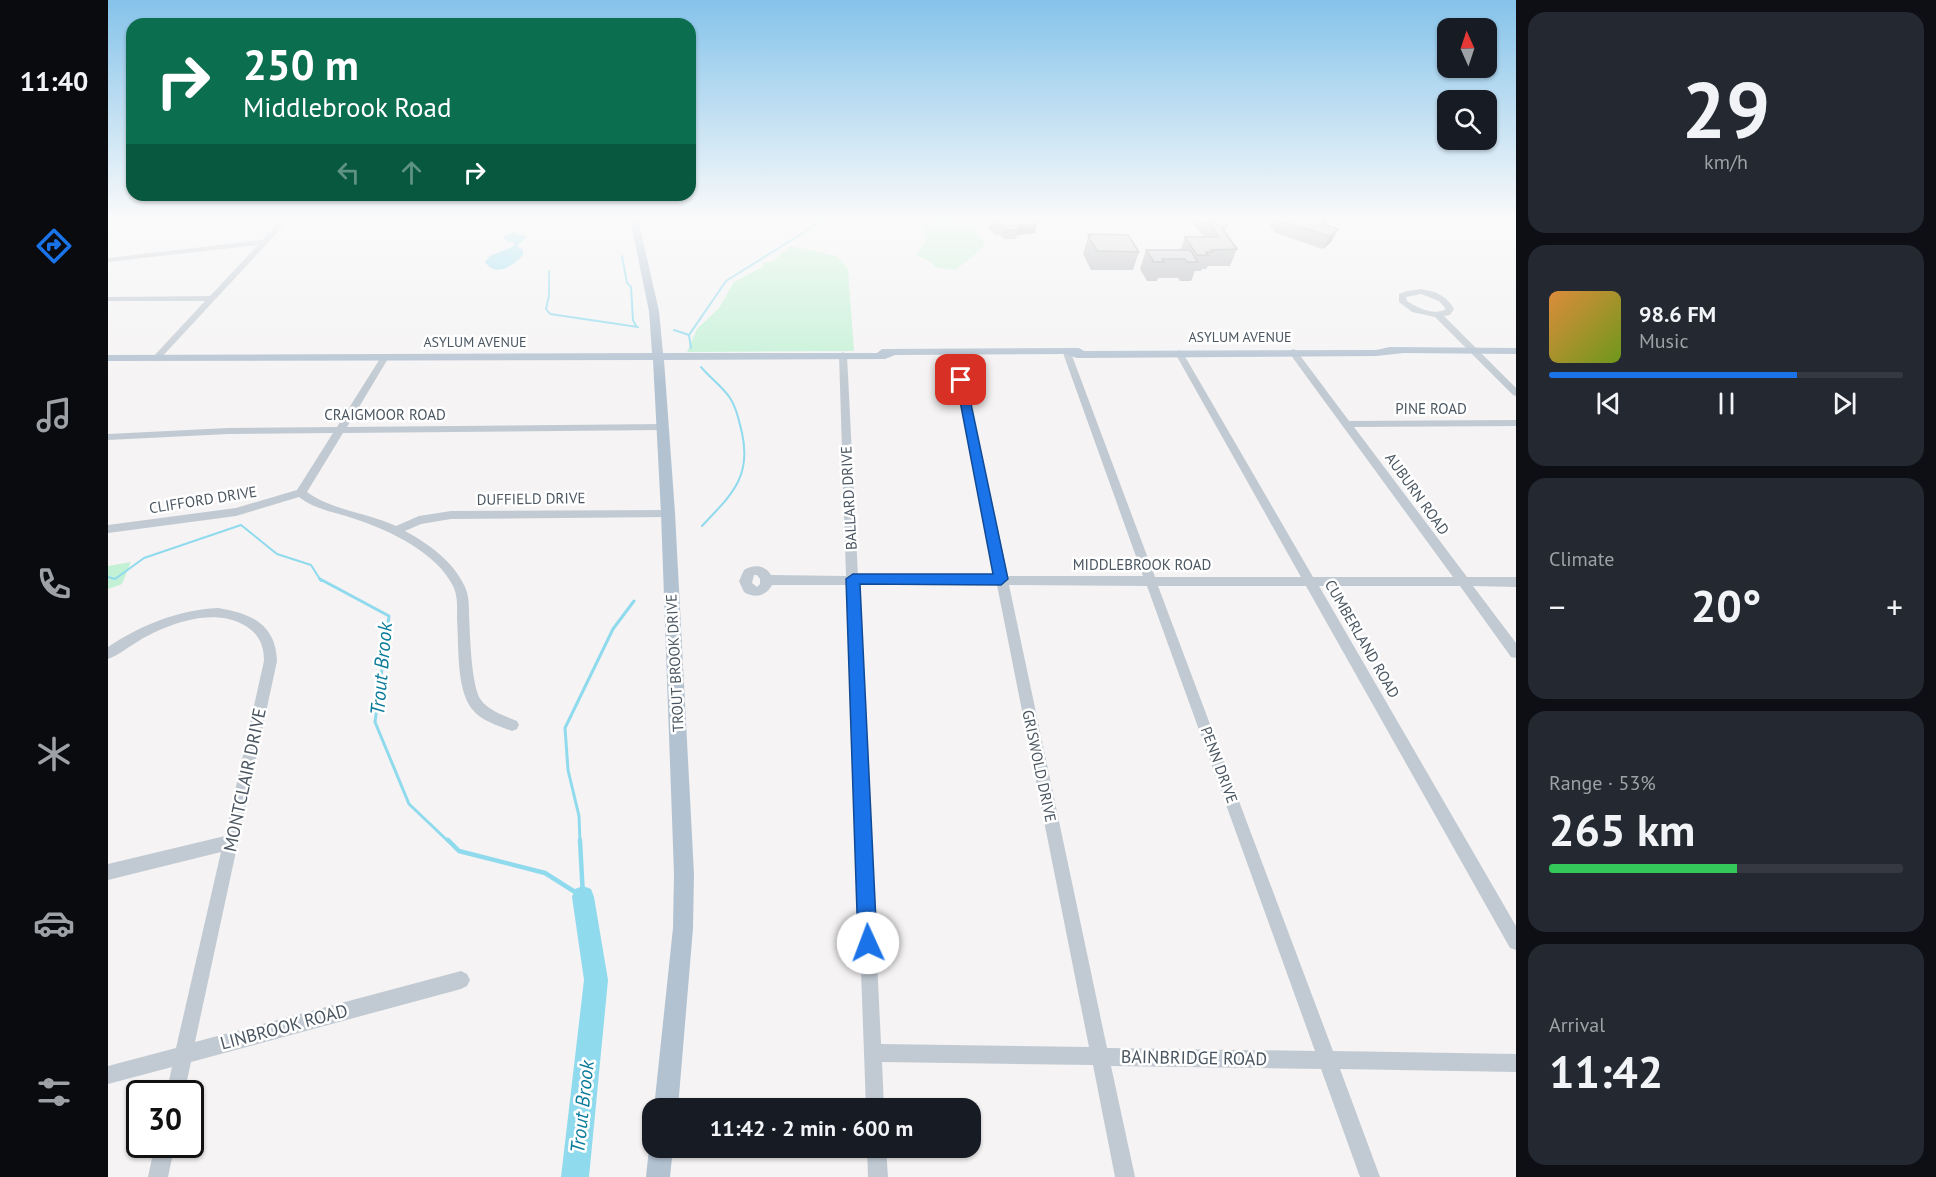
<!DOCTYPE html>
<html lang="en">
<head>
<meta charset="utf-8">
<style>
	:root { --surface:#171b24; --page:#242831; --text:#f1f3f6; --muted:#9ea1a6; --line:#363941; --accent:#1a73e8 }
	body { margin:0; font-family:"PT Sans",sans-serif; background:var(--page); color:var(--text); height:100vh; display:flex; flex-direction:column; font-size:22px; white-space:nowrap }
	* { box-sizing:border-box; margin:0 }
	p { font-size:20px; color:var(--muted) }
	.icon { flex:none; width:33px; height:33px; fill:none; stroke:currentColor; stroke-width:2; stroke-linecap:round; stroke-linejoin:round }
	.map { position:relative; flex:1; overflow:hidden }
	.side { display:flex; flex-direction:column; gap:12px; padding:12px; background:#0d0f14; width:420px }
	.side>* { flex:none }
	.banner { position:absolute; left:18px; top:18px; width:570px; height:183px; border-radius:18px; box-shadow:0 2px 4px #0004; background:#0b6e4f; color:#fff; overflow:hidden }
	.needle { width:39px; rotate:357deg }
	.tools { position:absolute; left:1329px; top:18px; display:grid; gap:12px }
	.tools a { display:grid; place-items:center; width:60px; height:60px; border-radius:12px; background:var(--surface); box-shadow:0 2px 4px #0004; font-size:30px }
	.speed { position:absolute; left:18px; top:1080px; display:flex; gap:12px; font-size:30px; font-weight:700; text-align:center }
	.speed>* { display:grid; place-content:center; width:78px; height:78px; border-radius:50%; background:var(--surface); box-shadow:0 2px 4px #0004; line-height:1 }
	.speed .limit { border:3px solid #111; border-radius:9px; background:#fff; color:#111 }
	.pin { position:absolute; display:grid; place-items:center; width:51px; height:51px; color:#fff; margin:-26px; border-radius:12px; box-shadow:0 3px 9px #0006 }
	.me { position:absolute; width:66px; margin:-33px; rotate:358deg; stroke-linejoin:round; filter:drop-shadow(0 0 4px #0008) }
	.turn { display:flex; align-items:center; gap:21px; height:126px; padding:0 18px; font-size:27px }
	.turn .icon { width:78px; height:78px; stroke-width:2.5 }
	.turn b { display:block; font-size:42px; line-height:51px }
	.lanes { display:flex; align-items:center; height:57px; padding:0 18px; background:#0003; justify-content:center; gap:30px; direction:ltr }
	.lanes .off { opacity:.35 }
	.big { font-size:45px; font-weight:700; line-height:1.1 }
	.side .widget { flex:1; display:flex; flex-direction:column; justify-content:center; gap:9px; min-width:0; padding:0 21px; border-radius:18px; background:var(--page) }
	.side .dial { align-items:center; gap:0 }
	.dial b { font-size:78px; line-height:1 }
	.song { display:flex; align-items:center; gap:18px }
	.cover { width:72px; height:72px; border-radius:9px; background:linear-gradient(135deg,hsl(30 70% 55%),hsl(80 70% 35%)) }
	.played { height:6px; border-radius:3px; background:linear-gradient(90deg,var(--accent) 70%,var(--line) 70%) }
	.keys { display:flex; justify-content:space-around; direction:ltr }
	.heat { display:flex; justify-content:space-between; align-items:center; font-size:33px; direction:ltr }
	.charge { height:9px; border-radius:4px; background:linear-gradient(90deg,#34c759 53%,var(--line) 0) }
	.trip { position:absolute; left:534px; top:1098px; width:339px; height:60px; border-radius:18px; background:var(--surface); box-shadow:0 2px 4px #0004; font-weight:700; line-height:60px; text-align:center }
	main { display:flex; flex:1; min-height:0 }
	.tabs { display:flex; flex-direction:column; width:108px; justify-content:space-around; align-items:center; background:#090b0e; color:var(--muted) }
	.tabs .icon { width:42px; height:42px }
	.tabs .active { color:var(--accent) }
	.tabs b { font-size:27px; color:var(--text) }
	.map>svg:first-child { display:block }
	.green { fill:#c3f1d5 }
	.water { fill:#90daee }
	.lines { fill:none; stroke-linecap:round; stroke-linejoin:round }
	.stream-far2 { stroke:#90daee; stroke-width:2 }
	.stream-far1 { stroke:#90daee; stroke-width:3 }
	.stream { stroke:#90daee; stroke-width:4.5 }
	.river { fill:#90daee; fill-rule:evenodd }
	.minor { fill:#c1cad2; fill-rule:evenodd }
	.major { fill:#b3c2d1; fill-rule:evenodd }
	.wall { fill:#b0b2b7 }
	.shaded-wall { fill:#909195 }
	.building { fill:#cdcfd5; stroke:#909195; stroke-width:1.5 }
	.route { fill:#1a73e8; stroke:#114b97; stroke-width:1.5 }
	.labels { text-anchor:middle; stroke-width:5; stroke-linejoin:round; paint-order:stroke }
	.far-street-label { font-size:14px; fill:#4a5661; stroke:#fff }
	.street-label { font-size:15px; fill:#4a5661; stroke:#fff }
	.near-street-label { font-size:18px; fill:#4a5661; stroke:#fff }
	.near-water-label { font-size:20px; font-style:italic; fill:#0c7c9b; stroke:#fff }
</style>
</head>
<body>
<main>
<nav class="tabs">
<b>11:40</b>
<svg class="icon active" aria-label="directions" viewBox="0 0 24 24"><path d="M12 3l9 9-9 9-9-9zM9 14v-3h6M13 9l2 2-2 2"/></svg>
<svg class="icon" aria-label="music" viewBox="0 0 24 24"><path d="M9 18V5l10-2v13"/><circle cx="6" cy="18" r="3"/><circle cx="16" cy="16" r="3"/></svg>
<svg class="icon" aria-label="phone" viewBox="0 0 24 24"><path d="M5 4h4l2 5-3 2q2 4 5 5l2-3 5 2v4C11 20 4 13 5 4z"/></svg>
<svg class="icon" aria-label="climate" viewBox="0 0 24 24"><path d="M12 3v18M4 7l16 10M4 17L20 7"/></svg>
<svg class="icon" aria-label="car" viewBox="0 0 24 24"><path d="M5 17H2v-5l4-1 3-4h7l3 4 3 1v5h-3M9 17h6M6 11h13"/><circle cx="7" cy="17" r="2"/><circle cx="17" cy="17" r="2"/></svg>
<svg class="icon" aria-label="filters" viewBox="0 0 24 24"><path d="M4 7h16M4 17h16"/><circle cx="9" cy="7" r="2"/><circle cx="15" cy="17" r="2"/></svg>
</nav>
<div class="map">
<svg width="1408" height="1177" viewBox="0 0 1408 1177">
	<rect width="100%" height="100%" fill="#f5f3f3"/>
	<path class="green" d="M827,221l17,1 21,6 12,15 -4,7 -26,20 -20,-3 -2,-4 -17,-8 10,-14 -3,-7 1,-9z
		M683,246l46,10 11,13 6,82 -167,1 10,-23 22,-21 15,-26 30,-16 -2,-3 10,-1z
		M23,562l-9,22 -14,5v-23z"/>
	<path class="water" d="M405,232l14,5 -10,9 6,4v5c-10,11 -27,23 -38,7l5,-6 24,-10 1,-3 -8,-2 -4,-4z"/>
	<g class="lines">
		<path class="stream-far2" d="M514,256l5,27 4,4 2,33 3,6
			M441,271v25l-3,13 4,5 88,13
			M566,330l15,5
			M581,335l37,-54 99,-62
			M581,335l2,13
			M593,367c9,11 21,19 29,31 7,10 9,23 12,35 10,45 -12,63 -40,93
			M0,577l7,2 29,-21 97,-33 36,29 34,11 10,16"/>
		<path class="stream-far1" d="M212,579l69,37 -14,106 34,82 40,38
			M472,842l-1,-26 -11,-46 -3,-42 48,-99 21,-28"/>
		<path class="stream" d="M340,840l11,11 86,22 38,24
			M472,840l3,57"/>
		<path class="river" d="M475,886l8,3 3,8 14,83 -19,197h-28l23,-197 -12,-83 3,-8z"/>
		<path class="minor" d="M174,219h8l-131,141 -3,1 -4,-3 53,-57h-97v-4l102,-1 48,-51 -150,17v-4l154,-18z
			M1313,289c15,2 26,7 33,20l-4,6 -6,1 72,72v8l-3,-1 -78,-78 -23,-5 -13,-10v-8l8,-3zM1313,294l18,7 7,8c-12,7 -28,-1 -39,-8l-1,-4z
			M1185,349l3,1 53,71 167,-1v6l-162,1 113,150h49v10l-43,-1 43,57v15l-5,-1 -51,-71h-141l197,340v24l-6,-2 -204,-362h-148l175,465 183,3v18l-176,-3 40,108h-20l-39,-108 -210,-3 24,111h-20l-22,-112 -211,-3 2,46h-18l-19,-523h-75c-6,11 -17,14 -28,7l-5,-11 5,-11c10,-6 21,-5 27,5l75,1 -7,-221 4,-3 4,3 11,221h138l-44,-222 4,-3 4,3 48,222h135l-80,-223 4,-3 4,3 84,224h146l-126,-224 4,-3 4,3 130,224h140l-163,-223 -1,-2zM646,575h3l3,4v5l-3,3 -5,-4zM751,585h138l92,462 -208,-3zM901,585l138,1 168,465 -208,-3z
			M277,354l4,3 -42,70 315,-3 5,3 -5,3 -319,3 -36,59c24,18 61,21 89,34l23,-10 32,-5 221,-1 2,3 -6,4 -217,2 -30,5 -16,7c24,13 49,31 60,56 4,9 4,18 4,27 1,19 2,73 12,86 8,11 24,16 36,21l2,4 -2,4 -5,2c-13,-5 -31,-10 -40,-22 -16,-20 -13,-64 -15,-89 0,-11 1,-22 -3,-32 -16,-35 -65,-58 -99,-69 -19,-7 -40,-9 -56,-22l-63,19 -128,17v-8l128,-17 61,-18 36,-57 -105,1 -120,6v-6l120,-6 109,-1 44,-70z
			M110,608c32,5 58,16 59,53l-82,381 266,-71 6,3 3,6 -3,6 -6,3 -270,73 -7,32h-18l6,-27 -64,17v-18l68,-18 45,-196 -113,28v-16l117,-28 39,-175c0,-17 -6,-29 -22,-37 -32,-16 -73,0 -102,16 -10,6 -21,15 -32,19v-12c33,-22 70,-37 110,-39z
			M47,1144h20l-7,33h-20z
			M759,1148h19l2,29h-20z"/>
		<path class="major" d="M522,219h8l21,92 4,42h214l5,-4 197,-1 5,3 292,-1 14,-3 126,1v6l-112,-1 -28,3 -299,2 -12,-4 -170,1 -10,4 -221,1 11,153 19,361 -1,54 -15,180h-24l19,-180 1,-54 -13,-361 -8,-153 -545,1v-6l544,-2 -3,-42z
			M544,1139v9h21l-3,29h-24l3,-29z"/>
	</g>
	<path class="wall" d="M882,219l45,14 -18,2 -1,4h-12l-4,-4h-5l-7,-7z
		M1082,219h38l-3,12 12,18 -7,17h-22l-2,3h-4l-1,2h-6l-4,10h-11l-2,-3h-20l-1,3h-10l-7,-12 6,-19h34l5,-13h19z
		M1165,219h55l-3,6 13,4 -7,13 -8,7 -50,-17 1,-3 -5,-2z
		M981,234l50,18 -6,18h-42l-8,-16z"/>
	<path class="shaded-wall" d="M1219,219h1l-5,10 -2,-5z
		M929,224l-2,9 -18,2 1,-9z
		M1230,229l-7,13 -8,7 7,-13z"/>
	<path class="building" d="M882,219h29l18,2v3l-19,2v4h-12l-4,-4h-6z
		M1101,219h19l-2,9h-4l15,21 -26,1 2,2h-7l2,3h-11l-12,-18h34l-9,-13h3z
		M1171,219h48l-6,5 17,5 -8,7 -52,-16z
		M981,234l39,1 11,17 -42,-1 -9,-15h3z
		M1038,250h44l8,12h-11l-2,-3h-23l2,3h-10z"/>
	<linearGradient id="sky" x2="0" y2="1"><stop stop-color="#85c3ea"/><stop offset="0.57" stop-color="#fafafa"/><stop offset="1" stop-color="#fafafa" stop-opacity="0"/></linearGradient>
	<rect width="1408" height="384" fill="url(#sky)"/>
	<path class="route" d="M853,377l5,3 42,199 -7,6 -141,-1 17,359 -2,7 -7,3 -7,-3 -3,-7 -12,-364 7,-5h140l-37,-194z"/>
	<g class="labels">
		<g class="far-street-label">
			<text x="1132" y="342">ASYLUM AVENUE</text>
			<text x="367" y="347">ASYLUM AVENUE</text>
		</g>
		<g class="street-label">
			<text x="1323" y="414">PINE ROAD</text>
			<text x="277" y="420">CRAIGMOOR ROAD</text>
			<text transform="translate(1309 494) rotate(54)" y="5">AUBURN ROAD</text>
			<text transform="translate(741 498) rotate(-93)" y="5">BALLARD DRIVE</text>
			<text transform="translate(423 499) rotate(-1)" y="5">DUFFIELD DRIVE</text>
			<text transform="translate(95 500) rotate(-9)" y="5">CLIFFORD DRIVE</text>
			<text x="1034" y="570">MIDDLEBROOK ROAD</text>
			<text transform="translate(1254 639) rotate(60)" y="5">CUMBERLAND ROAD</text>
			<text transform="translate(567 663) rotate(-93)" y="5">TROUT BROOK DRIVE</text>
			<text transform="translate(1111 765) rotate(70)" y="5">PENN DRIVE</text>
			<text transform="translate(931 766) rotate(78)" y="5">GRISWOLD DRIVE</text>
		</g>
		<g class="near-street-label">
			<text transform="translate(137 780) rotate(-78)" y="6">MONTCLAIR DRIVE</text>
			<text transform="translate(176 1027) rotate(-15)" y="6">LINBROOK ROAD</text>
			<text transform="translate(1086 1058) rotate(1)" y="6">BAINBRIDGE ROAD</text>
		</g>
		<g class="near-water-label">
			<text transform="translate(273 669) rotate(-85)" y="7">Trout Brook</text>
			<text transform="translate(474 1107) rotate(-84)" y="7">Trout Brook</text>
		</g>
	</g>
</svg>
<div class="tools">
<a><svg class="needle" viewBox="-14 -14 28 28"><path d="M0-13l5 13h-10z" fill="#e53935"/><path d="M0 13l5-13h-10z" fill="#9ea1a6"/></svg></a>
<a><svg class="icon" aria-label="search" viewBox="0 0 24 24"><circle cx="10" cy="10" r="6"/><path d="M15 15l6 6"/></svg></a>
</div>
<div class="speed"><div class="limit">30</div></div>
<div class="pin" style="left:853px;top:380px;background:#d93025"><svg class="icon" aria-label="arrive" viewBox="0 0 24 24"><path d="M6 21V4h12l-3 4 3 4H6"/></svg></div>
<svg class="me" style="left:760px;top:943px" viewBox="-20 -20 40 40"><circle r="19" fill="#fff"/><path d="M0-13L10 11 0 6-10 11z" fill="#1a73e8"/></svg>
<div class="trip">11:42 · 2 min · 600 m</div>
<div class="banner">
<div class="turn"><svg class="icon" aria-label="right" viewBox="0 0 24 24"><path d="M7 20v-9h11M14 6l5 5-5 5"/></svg><div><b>250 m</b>Middlebrook Road</div></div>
<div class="lanes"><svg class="icon off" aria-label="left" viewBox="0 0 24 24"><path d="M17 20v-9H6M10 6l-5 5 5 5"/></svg><svg class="icon off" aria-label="ahead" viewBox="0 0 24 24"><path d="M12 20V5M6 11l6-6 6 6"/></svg><svg class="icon" aria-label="right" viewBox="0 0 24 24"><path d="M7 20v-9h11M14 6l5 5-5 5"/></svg></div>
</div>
</div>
<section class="side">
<div class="widget dial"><b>29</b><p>km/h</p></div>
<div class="widget">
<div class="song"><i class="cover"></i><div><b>98.6 FM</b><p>Music</p></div></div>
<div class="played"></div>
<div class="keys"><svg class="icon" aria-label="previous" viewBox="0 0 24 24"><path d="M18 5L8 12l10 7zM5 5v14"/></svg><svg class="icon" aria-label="pause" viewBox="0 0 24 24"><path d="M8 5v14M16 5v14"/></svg><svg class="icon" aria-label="next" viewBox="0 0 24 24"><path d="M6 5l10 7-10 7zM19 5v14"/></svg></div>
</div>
<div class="widget"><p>Climate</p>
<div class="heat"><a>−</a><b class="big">20°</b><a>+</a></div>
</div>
<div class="widget"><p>Range · 53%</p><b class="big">265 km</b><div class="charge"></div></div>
<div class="widget"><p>Arrival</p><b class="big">11:42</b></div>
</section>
</main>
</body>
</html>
